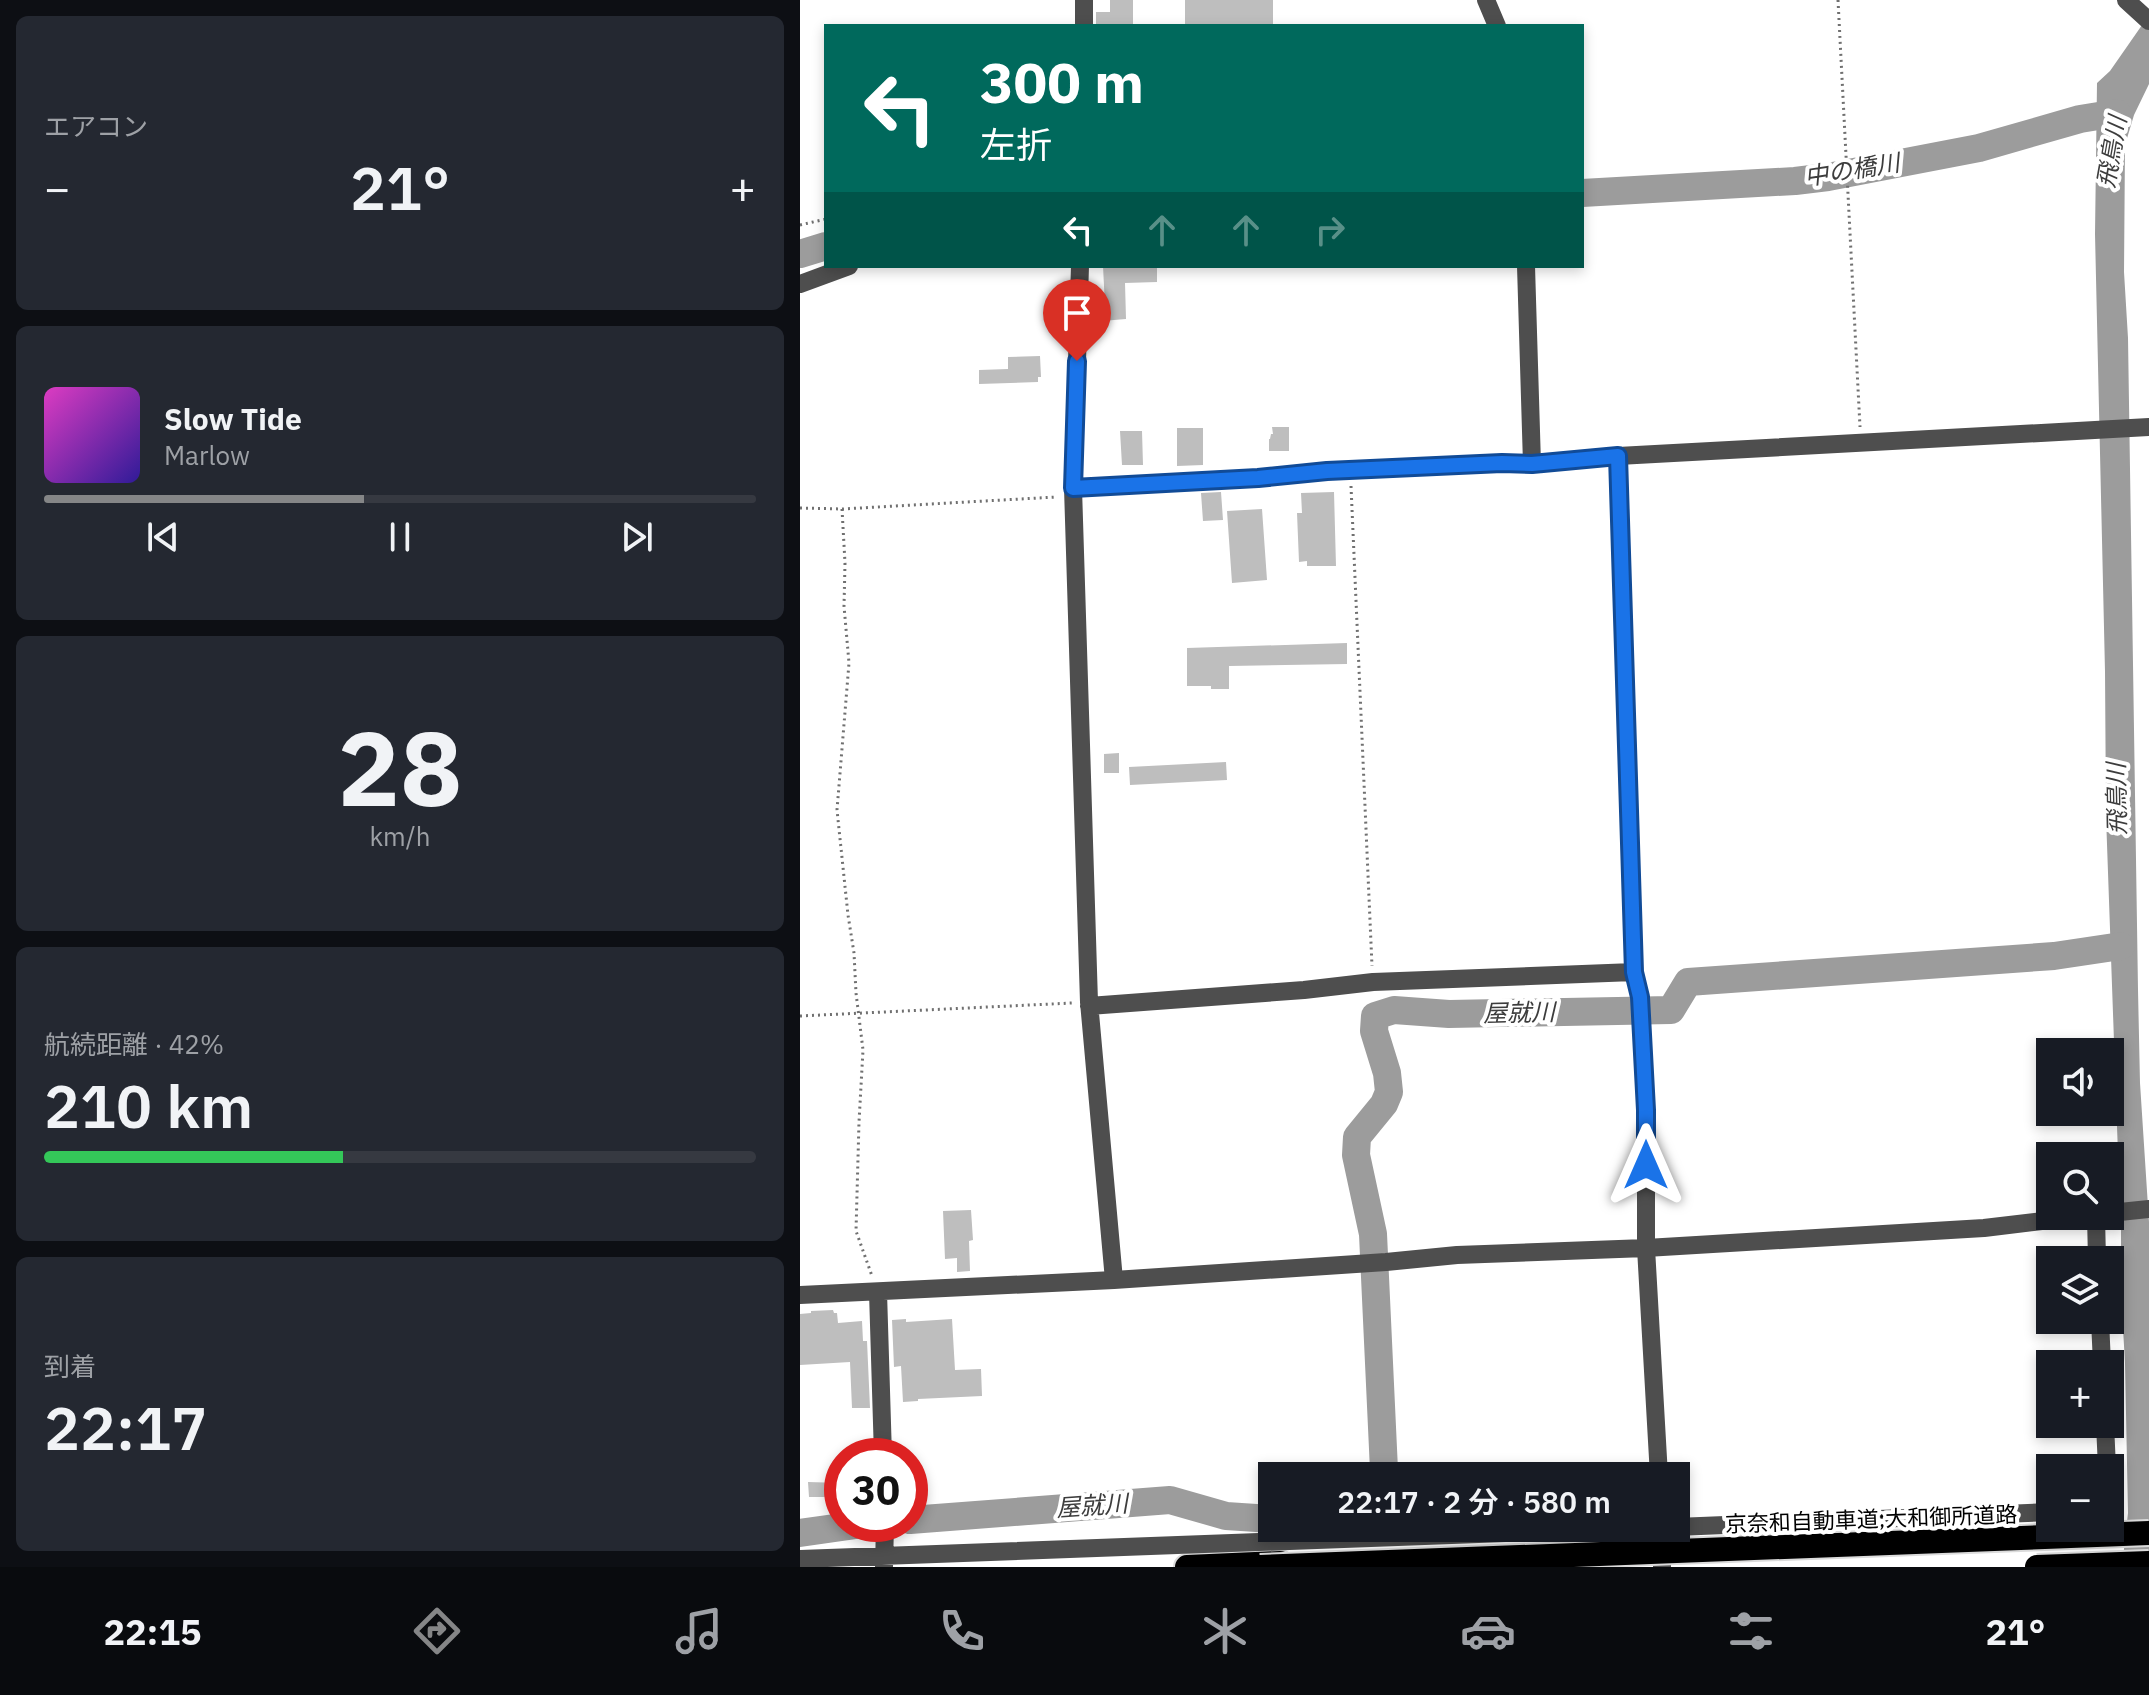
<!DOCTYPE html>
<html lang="ja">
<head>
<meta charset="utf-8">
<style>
	:root { --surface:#171b24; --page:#242831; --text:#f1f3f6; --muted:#9ea1a6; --line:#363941; --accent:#858687 }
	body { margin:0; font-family:"IBM Plex Sans","Noto Sans JP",sans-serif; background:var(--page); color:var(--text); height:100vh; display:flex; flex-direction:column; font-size:30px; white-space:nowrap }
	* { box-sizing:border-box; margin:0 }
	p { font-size:26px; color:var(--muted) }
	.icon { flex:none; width:44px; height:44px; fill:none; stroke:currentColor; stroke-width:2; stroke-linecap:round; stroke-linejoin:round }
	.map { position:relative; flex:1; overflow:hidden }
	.sheet { display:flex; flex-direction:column; gap:16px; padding:16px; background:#0d0f14; width:800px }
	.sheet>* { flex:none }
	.top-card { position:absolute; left:24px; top:24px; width:760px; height:244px; border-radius:0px; box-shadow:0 4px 12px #0003; background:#00695c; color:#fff; overflow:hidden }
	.fabs { position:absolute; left:1236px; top:1038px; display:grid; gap:16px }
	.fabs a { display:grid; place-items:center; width:88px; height:88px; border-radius:0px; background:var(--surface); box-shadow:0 4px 12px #0003; font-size:40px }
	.speed { position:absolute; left:24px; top:1438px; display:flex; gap:16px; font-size:40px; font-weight:700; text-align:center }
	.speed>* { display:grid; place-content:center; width:104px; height:104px; border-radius:50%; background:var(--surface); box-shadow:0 4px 12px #0003; line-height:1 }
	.speed .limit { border:12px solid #d22; background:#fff; color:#111 }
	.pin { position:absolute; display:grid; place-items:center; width:68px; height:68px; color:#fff; margin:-82px -34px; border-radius:50% 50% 50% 0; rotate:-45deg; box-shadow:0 0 8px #0007 }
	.pin .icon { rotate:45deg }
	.me { position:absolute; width:88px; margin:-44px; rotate:0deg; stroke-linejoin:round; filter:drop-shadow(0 0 6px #0008) }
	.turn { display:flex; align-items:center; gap:28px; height:168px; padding:0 24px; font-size:36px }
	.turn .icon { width:104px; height:104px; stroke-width:2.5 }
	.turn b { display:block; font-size:56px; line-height:68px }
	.lanes { display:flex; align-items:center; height:76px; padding:0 24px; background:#0003; justify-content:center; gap:40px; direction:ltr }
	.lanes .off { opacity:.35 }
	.big { font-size:60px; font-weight:600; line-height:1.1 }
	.sheet .card { flex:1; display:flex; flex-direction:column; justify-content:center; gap:12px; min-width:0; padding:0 28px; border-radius:12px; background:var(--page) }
	.sheet .dial { align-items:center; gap:0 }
	.dial b { font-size:104px; line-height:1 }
	.song { display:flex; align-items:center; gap:24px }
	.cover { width:96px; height:96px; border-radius:12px; background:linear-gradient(135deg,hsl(310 70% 55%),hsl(250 70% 35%)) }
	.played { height:8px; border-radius:4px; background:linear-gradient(90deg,var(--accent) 45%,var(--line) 45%) }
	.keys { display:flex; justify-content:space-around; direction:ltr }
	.heat { display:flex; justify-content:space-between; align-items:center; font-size:44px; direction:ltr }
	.charge { height:12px; border-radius:6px; background:linear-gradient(90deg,#34c759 42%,var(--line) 0) }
	.trip { position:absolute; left:458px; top:1462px; width:432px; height:80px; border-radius:0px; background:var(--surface); box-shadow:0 4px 12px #0003; font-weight:600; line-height:80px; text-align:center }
	.dock { display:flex; height:128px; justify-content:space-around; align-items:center; background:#090b0e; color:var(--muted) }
	.dock .icon { width:56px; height:56px }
	.dock .on { color:var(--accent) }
	.dock b { font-size:36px; color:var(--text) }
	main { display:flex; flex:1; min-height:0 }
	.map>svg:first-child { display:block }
	.water { fill:#9c9c9c }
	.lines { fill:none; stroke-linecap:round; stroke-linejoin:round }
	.river { stroke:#9c9c9c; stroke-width:28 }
	.building { fill:#bebebe }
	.highway-casing { stroke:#dbdbdb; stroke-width:28 }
	.path { stroke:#707070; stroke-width:3; stroke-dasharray:2 4; stroke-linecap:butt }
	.minor { stroke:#4e4e4e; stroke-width:18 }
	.highway { stroke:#000; stroke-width:24 }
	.highway-bridge-casing { stroke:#dbdbdb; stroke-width:28; stroke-linecap:butt }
	.highway-bridge { stroke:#000; stroke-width:24 }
	.route-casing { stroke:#114b97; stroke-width:20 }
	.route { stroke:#1a73e8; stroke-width:14 }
	.labels { text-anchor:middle; stroke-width:8; stroke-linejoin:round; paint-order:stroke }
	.street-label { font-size:22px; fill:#000; stroke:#fff }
	.water-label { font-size:24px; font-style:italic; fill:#3d3d3d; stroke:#fff }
</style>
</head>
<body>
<main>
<section class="sheet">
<div class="card"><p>エアコン</p>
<div class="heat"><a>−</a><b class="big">21°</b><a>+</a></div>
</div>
<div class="card">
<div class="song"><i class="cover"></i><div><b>Slow Tide</b><p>Marlow</p></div></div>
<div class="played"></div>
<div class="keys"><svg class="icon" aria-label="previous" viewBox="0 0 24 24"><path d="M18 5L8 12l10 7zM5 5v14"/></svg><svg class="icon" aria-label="pause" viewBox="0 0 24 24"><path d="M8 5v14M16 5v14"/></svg><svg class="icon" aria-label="next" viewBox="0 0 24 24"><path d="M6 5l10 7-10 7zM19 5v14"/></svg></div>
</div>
<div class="card dial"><b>28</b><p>km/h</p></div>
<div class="card"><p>航続距離 · 42%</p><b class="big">210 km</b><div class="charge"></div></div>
<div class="card"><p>到着</p><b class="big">22:17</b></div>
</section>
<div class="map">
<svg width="1349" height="1567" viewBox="0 0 1349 1567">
	<rect width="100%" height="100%" fill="#fff"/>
	<path class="water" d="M1349,15v69l-15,31 -9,30 -1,127 4,66 10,652 2,93 9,139v345h-27l6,-54 -3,-150 -4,-69v-91l-3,-49 -12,-338 -1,-145 -10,-437 2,-151 13,-12z"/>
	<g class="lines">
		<path class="river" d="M782,193l213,-12 33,-4 151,-29 101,-29 37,-6
			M0,254l26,-8
			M581,1476l3,-6 -11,-236 -17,-79 1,-18 27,-33 5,-12 -2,-19 -13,-42 1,-15 19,-6 55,4 222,-4 17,-28 366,-26 67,-10
			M110,1520l260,-20 56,16 46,3
			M0,1533l63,-9"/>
	</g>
	<path class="building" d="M310,0h23v26l-37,-1v-13h14z
		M385,0h88v26h-88z
		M303,266h54v16l-32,1 1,36 -24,2v-15h3z
		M240,356l1,21h-3v5l-59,2v-14l29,-1v-12z
		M472,427h17v24h-20v-12h1l1,-5h2z
		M377,428h26v37l-26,1z
		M320,431h22l1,34h-21z
		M421,492l2,28 -20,1 -2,-28z
		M534,492l2,74h-29v-5l-8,1 -2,-49h5l-1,-20z
		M462,509l5,71 -35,3 -5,-72z
		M547,643v21l-118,2v23h-18v-3h-24v-38z
		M319,753v20h-15v-19z
		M426,762l1,18 -97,5 -1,-18z
		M171,1210l2,30 -4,1 1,30 -13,1v-14l-12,1 -2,-48z
		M33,1310l1,3h3l1,10 24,-2 1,20h4l3,67h-18l-2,-46 -50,3v-51l11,-1v-2z
		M106,1319v3l46,-3 3,51 26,-1 1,27 -64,3v2l-15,1 -2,-36 -7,1 -2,-47z
		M8,1482l34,1v14h-33z"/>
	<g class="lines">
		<defs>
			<path id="highway" d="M387,1567l93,-4"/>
		</defs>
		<use href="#highway" class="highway-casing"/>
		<path class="path" d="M1038,0l22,427
			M0,225l26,-6
			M551,486l21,480
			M0,508l42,1 214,-12
			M42,509l3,54 -1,43 5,57 -12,147 11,105 6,38 2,40 7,57 -4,72 -3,109 16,45
			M0,1016l272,-13"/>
		<path class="minor" d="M686,0l11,26
			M1326,0l23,21
			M284,26v-26
			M280,266l-7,222 16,514 25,278
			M726,266l6,198
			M0,284l49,-18
			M818,456l16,516 6,25 6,113v138l13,228
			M273,488l185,-10 69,-7 175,-8 30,1 86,-8 531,-29
			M289,1006l215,-16 69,-8 261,-10
			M1310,1213l39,-4
			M1296,1216l1,44
			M78,1292l5,164
			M0,1295l314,-15 272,-18 71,-7 189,-7 338,-20 100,-12
			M1300,1320l2,44
			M1305,1424l2,44
			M876,1527l374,-15
			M861,1528l1,39
			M0,1559l840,-31
			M84,1567l1,-43"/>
		<use href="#highway" class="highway"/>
		<defs>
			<path id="highway-bridge" d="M460,1567l889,-34
				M1237,1567l112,-4"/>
		</defs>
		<use href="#highway-bridge" class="highway-bridge-casing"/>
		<use href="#highway-bridge" class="highway-bridge"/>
	</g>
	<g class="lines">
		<defs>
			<path id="route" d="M277,361l-4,127 185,-10 69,-7 175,-8 30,1 86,-8 16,516 6,25 6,113v55"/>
		</defs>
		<use href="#route" class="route-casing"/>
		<use href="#route" class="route"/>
	</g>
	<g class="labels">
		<g class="street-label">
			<text transform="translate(1071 1519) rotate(-2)" y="8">京奈和自動車道;大和御所道路</text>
		</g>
		<g class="water-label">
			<text transform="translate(1312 152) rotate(-80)" y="8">飛鳥川</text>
			<text transform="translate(1052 170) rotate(-9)" y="8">中の橋川</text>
			<text transform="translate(1317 799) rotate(-91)" y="8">飛鳥川</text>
			<text transform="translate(719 1013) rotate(-1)" y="8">屋就川</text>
			<text transform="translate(292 1506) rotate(-4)" y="8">屋就川</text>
		</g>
	</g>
</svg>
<div class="fabs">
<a><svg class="icon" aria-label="sound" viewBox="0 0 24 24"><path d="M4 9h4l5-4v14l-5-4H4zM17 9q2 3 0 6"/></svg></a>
<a><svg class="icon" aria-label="search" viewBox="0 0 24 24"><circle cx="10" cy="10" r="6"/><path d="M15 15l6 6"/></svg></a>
<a><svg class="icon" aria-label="layers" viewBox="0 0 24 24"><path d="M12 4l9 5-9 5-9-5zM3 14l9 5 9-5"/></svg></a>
<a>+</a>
<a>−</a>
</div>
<div class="speed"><div class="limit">30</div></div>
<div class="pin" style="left:277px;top:361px;background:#d93025"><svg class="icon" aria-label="arrive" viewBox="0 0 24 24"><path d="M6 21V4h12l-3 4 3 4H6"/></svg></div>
<svg class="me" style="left:846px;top:1165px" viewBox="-20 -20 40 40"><path d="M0-17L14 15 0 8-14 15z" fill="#1a73e8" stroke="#fff" stroke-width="4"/></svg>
<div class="trip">22:17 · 2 分 · 580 m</div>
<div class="top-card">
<div class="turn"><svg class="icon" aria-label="left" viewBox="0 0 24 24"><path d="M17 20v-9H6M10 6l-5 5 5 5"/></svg><div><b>300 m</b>左折</div></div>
<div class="lanes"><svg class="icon" aria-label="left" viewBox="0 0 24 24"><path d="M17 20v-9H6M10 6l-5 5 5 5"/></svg><svg class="icon off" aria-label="ahead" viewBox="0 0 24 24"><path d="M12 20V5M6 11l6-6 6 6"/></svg><svg class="icon off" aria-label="ahead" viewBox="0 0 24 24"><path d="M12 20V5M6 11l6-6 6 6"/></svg><svg class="icon off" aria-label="right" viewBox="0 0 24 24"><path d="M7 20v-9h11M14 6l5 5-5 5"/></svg></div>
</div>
</div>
</main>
<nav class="dock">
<b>22:15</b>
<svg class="icon on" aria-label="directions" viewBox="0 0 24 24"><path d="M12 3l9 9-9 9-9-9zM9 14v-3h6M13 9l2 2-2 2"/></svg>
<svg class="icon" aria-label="music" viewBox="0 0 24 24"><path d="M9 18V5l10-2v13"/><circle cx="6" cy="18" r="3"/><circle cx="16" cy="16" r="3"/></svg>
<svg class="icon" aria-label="phone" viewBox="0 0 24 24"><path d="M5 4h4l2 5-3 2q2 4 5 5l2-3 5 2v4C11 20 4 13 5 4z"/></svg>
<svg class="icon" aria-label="climate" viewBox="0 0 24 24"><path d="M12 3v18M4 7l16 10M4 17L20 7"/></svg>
<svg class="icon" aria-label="car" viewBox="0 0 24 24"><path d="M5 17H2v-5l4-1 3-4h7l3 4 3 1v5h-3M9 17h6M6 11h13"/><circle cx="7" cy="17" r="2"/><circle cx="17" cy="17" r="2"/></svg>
<svg class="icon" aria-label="filters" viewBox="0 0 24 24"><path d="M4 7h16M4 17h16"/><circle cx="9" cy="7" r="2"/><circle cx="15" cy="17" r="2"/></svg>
<b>21°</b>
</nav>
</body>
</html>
